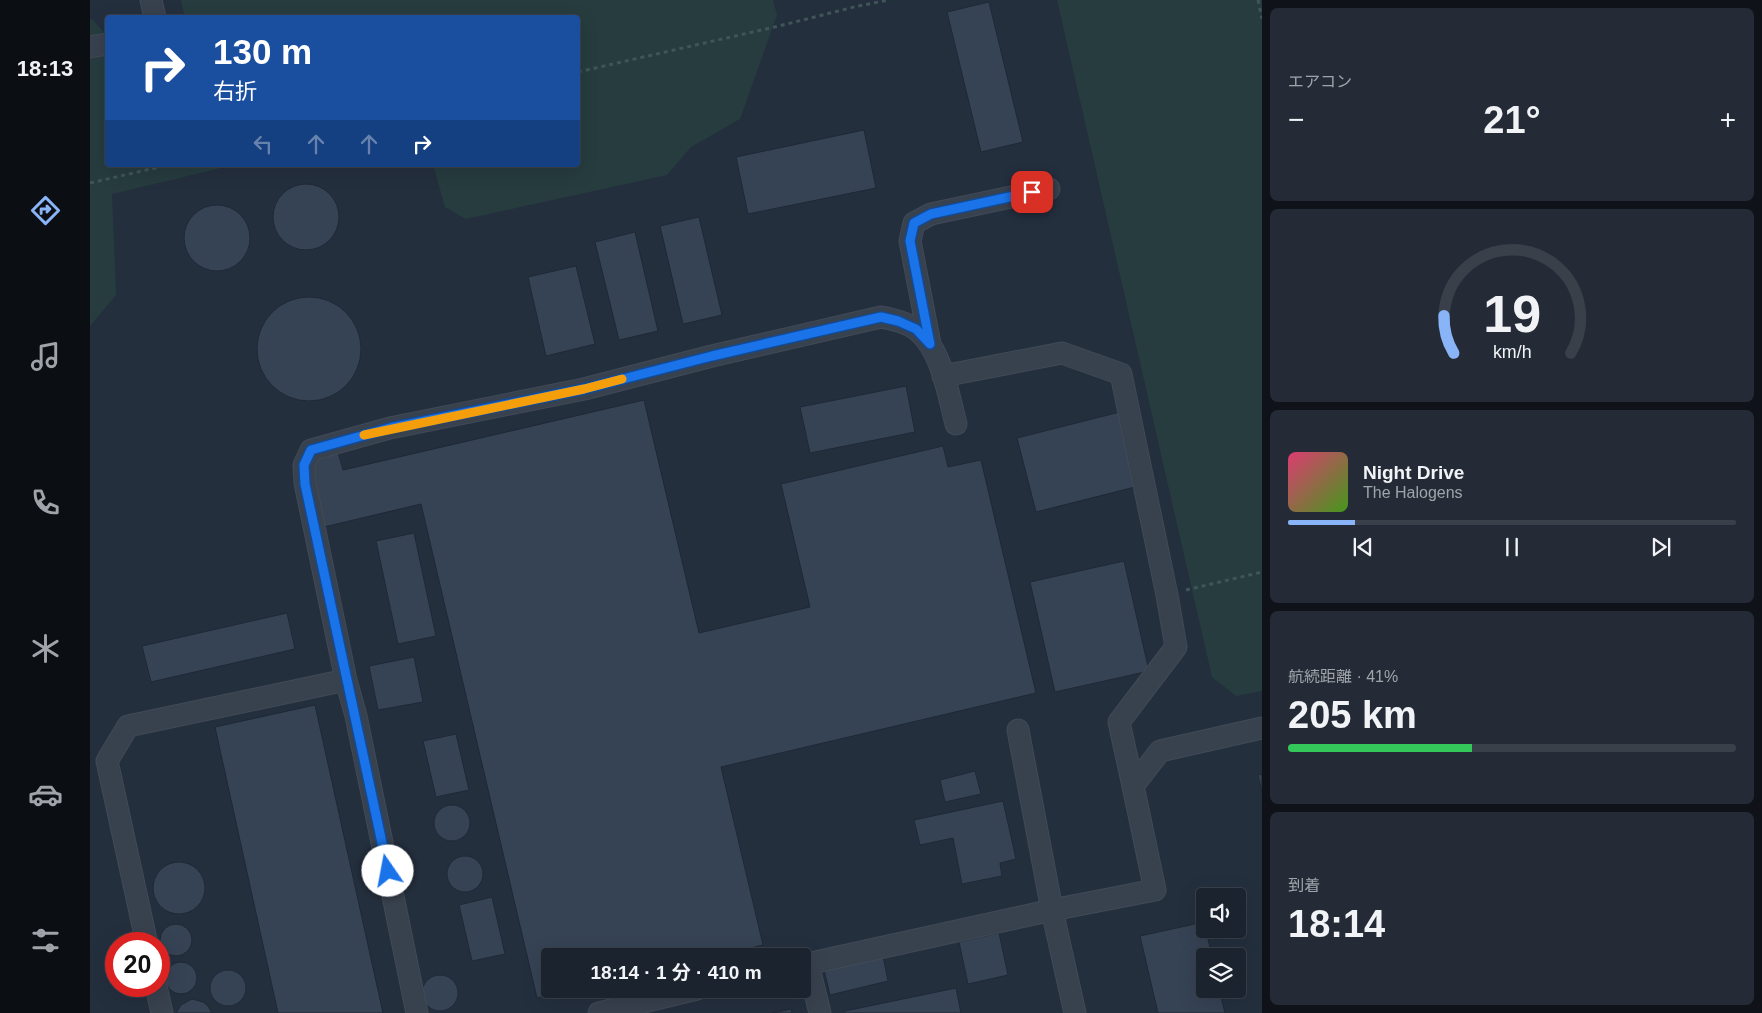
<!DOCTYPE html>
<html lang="ja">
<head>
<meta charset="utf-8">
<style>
	:root { --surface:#1b232e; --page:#242b36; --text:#f1f3f6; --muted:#a0a4aa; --line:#39404a; --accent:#8ab4f8 }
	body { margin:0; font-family:Arial,"Noto Sans JP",sans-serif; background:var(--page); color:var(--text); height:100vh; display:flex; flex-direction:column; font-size:19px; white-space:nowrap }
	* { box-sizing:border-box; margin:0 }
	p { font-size:16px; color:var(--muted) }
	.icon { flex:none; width:28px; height:28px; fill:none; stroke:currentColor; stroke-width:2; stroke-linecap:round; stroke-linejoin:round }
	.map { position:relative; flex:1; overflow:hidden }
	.side { display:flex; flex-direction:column; gap:8px; padding:8px; background:#0f1319; width:500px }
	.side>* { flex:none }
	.top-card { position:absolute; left:15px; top:15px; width:475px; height:152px; border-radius:5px; box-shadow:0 5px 20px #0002,0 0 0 1px var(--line); background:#1a4fa0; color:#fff; overflow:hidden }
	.controls { position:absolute; left:1106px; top:888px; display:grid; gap:10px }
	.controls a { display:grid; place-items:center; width:50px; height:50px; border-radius:5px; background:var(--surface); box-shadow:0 5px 20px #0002,0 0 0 1px var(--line); font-size:25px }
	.speed { position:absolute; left:15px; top:932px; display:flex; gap:10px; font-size:25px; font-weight:700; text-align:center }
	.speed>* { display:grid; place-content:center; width:65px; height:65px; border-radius:50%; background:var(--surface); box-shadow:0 5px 20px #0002,0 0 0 1px var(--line); line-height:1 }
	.speed .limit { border:8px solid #d22; background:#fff; color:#111 }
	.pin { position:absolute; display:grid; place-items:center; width:42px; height:42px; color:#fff; margin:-21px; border-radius:10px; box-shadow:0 2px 8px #0006 }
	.me { position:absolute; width:55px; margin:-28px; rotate:348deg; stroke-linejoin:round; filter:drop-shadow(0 0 4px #0008) }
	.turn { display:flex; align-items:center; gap:18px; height:105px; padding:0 25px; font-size:22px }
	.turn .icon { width:65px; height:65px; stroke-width:2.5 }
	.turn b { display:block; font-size:35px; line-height:42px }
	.lanes { display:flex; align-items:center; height:48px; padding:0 25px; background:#0003; justify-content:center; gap:25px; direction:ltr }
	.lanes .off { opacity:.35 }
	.big { font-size:38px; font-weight:700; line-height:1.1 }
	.side .card { flex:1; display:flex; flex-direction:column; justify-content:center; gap:8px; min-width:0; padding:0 18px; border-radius:8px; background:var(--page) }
	.side .dial { align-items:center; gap:0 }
	.dial svg { height:130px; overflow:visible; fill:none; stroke:var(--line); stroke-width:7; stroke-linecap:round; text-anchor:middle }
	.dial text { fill:var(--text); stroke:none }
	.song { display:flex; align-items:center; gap:15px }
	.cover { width:60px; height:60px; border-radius:8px; background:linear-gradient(135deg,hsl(340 70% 55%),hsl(100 70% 35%)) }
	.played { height:5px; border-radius:2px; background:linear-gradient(90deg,var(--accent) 15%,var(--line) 15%) }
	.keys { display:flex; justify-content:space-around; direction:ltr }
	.heat { display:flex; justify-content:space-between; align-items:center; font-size:28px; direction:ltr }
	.charge { height:8px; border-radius:4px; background:linear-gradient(90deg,#34c759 41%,var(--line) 0) }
	.trip { position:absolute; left:451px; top:948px; width:270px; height:50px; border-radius:5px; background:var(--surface); box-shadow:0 5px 20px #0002,0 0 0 1px var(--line); font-weight:700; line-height:50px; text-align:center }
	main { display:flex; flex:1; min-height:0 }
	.dock { display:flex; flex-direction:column; width:90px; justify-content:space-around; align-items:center; background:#0b0e12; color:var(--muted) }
	.dock .icon { width:35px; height:35px }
	.dock .active { color:var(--accent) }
	.dock b { font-size:22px; color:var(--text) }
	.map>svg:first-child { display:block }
	.green { fill:#263c3f }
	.building { fill:#364354; stroke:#1f2835 }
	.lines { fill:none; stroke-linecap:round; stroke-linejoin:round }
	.minor-casing { stroke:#414a57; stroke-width:23 }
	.path { stroke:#3f5557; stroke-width:3; stroke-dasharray:4 4; stroke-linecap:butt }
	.minor { stroke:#38414e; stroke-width:21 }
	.route-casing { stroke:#114b97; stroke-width:12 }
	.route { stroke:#1a73e8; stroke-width:9 }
	.slow { stroke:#f59e0b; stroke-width:9 }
</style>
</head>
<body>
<main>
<nav class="dock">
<b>18:13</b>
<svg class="icon active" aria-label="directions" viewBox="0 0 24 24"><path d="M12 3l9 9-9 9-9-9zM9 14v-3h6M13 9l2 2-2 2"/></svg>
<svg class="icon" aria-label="music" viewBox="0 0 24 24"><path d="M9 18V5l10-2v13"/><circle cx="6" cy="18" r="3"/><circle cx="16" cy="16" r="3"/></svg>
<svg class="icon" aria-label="phone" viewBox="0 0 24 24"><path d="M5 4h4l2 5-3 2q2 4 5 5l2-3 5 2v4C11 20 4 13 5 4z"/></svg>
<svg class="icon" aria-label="climate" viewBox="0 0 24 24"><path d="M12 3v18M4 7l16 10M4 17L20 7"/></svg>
<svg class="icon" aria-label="car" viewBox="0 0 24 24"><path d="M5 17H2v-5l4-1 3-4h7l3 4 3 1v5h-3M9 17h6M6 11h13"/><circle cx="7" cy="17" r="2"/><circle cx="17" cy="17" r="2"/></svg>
<svg class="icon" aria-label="filters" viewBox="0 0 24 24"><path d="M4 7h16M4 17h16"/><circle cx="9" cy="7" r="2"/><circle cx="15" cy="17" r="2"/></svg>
</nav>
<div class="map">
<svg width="1172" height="1013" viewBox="0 0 1172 1013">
	<rect width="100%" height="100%" fill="#242f3e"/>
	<path class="green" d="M91,0h592l4,15 -37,104 -49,28 -24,28 -201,44 -21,-12 -12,-42h145v-147h-393z
		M967,0h205v691l-26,5 -24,-19z
		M0,19l3,1 14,16 1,129h126l-122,29 4,101 -26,31z"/>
	<path class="building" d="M899,2l34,140 -42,10 -34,-140z
		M774,130l12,58 -128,26 -12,-57z
		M183 217a33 33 0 1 1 66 0a33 33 0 1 1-66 0Z
		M94 238a33 33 0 1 1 66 0a33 33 0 1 1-66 0Z
		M609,217l23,98 -39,9 -23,-98z
		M545,232l23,99 -39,9 -24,-98z
		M486,266l19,78 -49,12 -18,-79z
		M167 349a52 52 0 1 1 104 0a52 52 0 1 1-104 0Z
		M816,386l9,46 -105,21 -10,-46z
		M554,400l55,233 111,-26 -29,-123 162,-38 5,21 33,-7 55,233 -315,74 42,178 -48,11h-165v33h26l-39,9 -116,-494 -97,23 -16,-69 30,-6 5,18z
		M1030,412l19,74 -103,26 -19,-74z
		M324,533l22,103 -38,8 -22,-103z
		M1034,561l25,110 -94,21 -25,-110z
		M197,613l8,36 -144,33 -9,-36z
		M324,657l9,45 -45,8 -9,-44z
		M225,705l68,308h-105l-63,-286z
		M366,734l13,56 -33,7 -13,-56z
		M885,771l6,23 -36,8 -5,-22z
		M1172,774v19l-4,-18z
		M913,801l13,58 -16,4 2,13 -40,8 -9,-46 -33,7 -6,-25z
		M344 823a18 18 0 1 1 36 0a18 18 0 1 1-36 0Z
		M357 874a18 18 0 1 1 36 0a18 18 0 1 1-36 0Z
		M63 888a26 26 0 1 1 52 0a26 26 0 1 1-52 0Z
		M402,897l13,57 -33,7 -13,-56z
		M1114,922l8,34h-7v33h14l6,24h-67l-18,-77z
		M70 940a16 16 0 1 1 32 0a16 16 0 1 1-32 0Z
		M909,933l9,42 -40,9 -9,-42z
		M793,956l5,25 -58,14 -6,-25z
		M75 978a16 16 0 1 1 32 0a16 16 0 1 1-32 0Z
		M120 988a18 18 0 1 1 36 0a18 18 0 1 1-36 0Z
		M332 993a18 18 0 1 1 36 0a18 18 0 1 1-36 0Z
		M866,988l5,25h-116v-2z
		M102,999l11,3 5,4 4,7h-36l5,-8z
		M701,1009l1,4h-20z"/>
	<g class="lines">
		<defs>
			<path id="minor" d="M61,0l4,18
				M0,47l18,-3
				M840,344l-20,-103 4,-18 17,-9 118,-25
				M853,376l119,-23 59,21 46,221 9,52 -57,75 14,64
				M928,730l34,180 23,103
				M57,944l-40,-183 21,-35 218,-46
				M718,964l12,49
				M712,965l250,-55 103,-20 -22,-104 27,-35 102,-23
				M66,986l6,27
				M327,1013l-61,-297 -10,-36 -41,-197 -1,-18 7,-15 79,-22 194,-39 128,-33 169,-39c11,2 26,5 36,13 25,20 31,64 39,94
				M509,1013l98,-24"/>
		</defs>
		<use href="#minor" class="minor-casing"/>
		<path class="path" d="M1168,0l4,19
			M488,72l201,-46 79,-20 31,-6
			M0,183l78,-18
			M1096,590l76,-18"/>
		<use href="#minor" class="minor"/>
	</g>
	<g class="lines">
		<defs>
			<path id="route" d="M298,871c-28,-129 -55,-258 -83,-387l-1,-19 7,-15 79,-22 194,-39 128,-33 169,-39 17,4 18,8 14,15 -20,-103 4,-18 17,-9 101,-22"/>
		</defs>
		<use href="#route" class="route-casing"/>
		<use href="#route" class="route"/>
		<path class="slow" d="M274,435l220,-46 38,-10"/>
	</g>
</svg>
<div class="controls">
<a><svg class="icon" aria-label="sound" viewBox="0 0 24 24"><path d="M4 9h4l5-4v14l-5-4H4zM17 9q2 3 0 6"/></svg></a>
<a><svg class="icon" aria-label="layers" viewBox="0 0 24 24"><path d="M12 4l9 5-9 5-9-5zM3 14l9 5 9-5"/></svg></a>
</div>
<div class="speed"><div class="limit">20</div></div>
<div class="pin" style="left:942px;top:192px;background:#d93025"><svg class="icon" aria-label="arrive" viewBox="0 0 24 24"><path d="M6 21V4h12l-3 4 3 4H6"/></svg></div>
<svg class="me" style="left:298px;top:871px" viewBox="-20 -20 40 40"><circle r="19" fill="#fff"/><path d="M0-13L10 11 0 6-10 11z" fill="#1a73e8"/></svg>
<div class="trip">18:14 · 1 分 · 410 m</div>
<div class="top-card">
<div class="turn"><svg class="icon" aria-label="right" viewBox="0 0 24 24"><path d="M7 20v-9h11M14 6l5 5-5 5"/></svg><div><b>130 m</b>右折</div></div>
<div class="lanes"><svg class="icon off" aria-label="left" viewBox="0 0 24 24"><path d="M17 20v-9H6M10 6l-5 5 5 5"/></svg><svg class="icon off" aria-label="ahead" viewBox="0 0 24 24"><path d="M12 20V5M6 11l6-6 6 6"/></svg><svg class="icon off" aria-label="ahead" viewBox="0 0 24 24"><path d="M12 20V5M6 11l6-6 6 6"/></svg><svg class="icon" aria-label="right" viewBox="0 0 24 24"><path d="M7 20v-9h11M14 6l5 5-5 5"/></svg></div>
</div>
</div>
<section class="side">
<div class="card"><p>エアコン</p>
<div class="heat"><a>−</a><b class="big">21°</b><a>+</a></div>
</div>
<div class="card dial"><svg viewBox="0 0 100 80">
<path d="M14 69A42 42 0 1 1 86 69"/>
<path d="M14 69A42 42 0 0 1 8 46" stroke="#8ab4f8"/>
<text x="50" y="56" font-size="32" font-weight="700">19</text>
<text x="50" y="72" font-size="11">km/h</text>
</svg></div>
<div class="card">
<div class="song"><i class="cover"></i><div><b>Night Drive</b><p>The Halogens</p></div></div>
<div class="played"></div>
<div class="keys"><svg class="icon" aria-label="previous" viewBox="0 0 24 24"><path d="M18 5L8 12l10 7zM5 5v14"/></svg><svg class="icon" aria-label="pause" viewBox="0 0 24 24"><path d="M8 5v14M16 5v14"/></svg><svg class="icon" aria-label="next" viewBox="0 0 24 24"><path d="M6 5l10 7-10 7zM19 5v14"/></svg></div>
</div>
<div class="card"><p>航続距離 · 41%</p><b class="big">205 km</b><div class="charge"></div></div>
<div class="card"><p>到着</p><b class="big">18:14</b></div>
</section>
</main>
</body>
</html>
